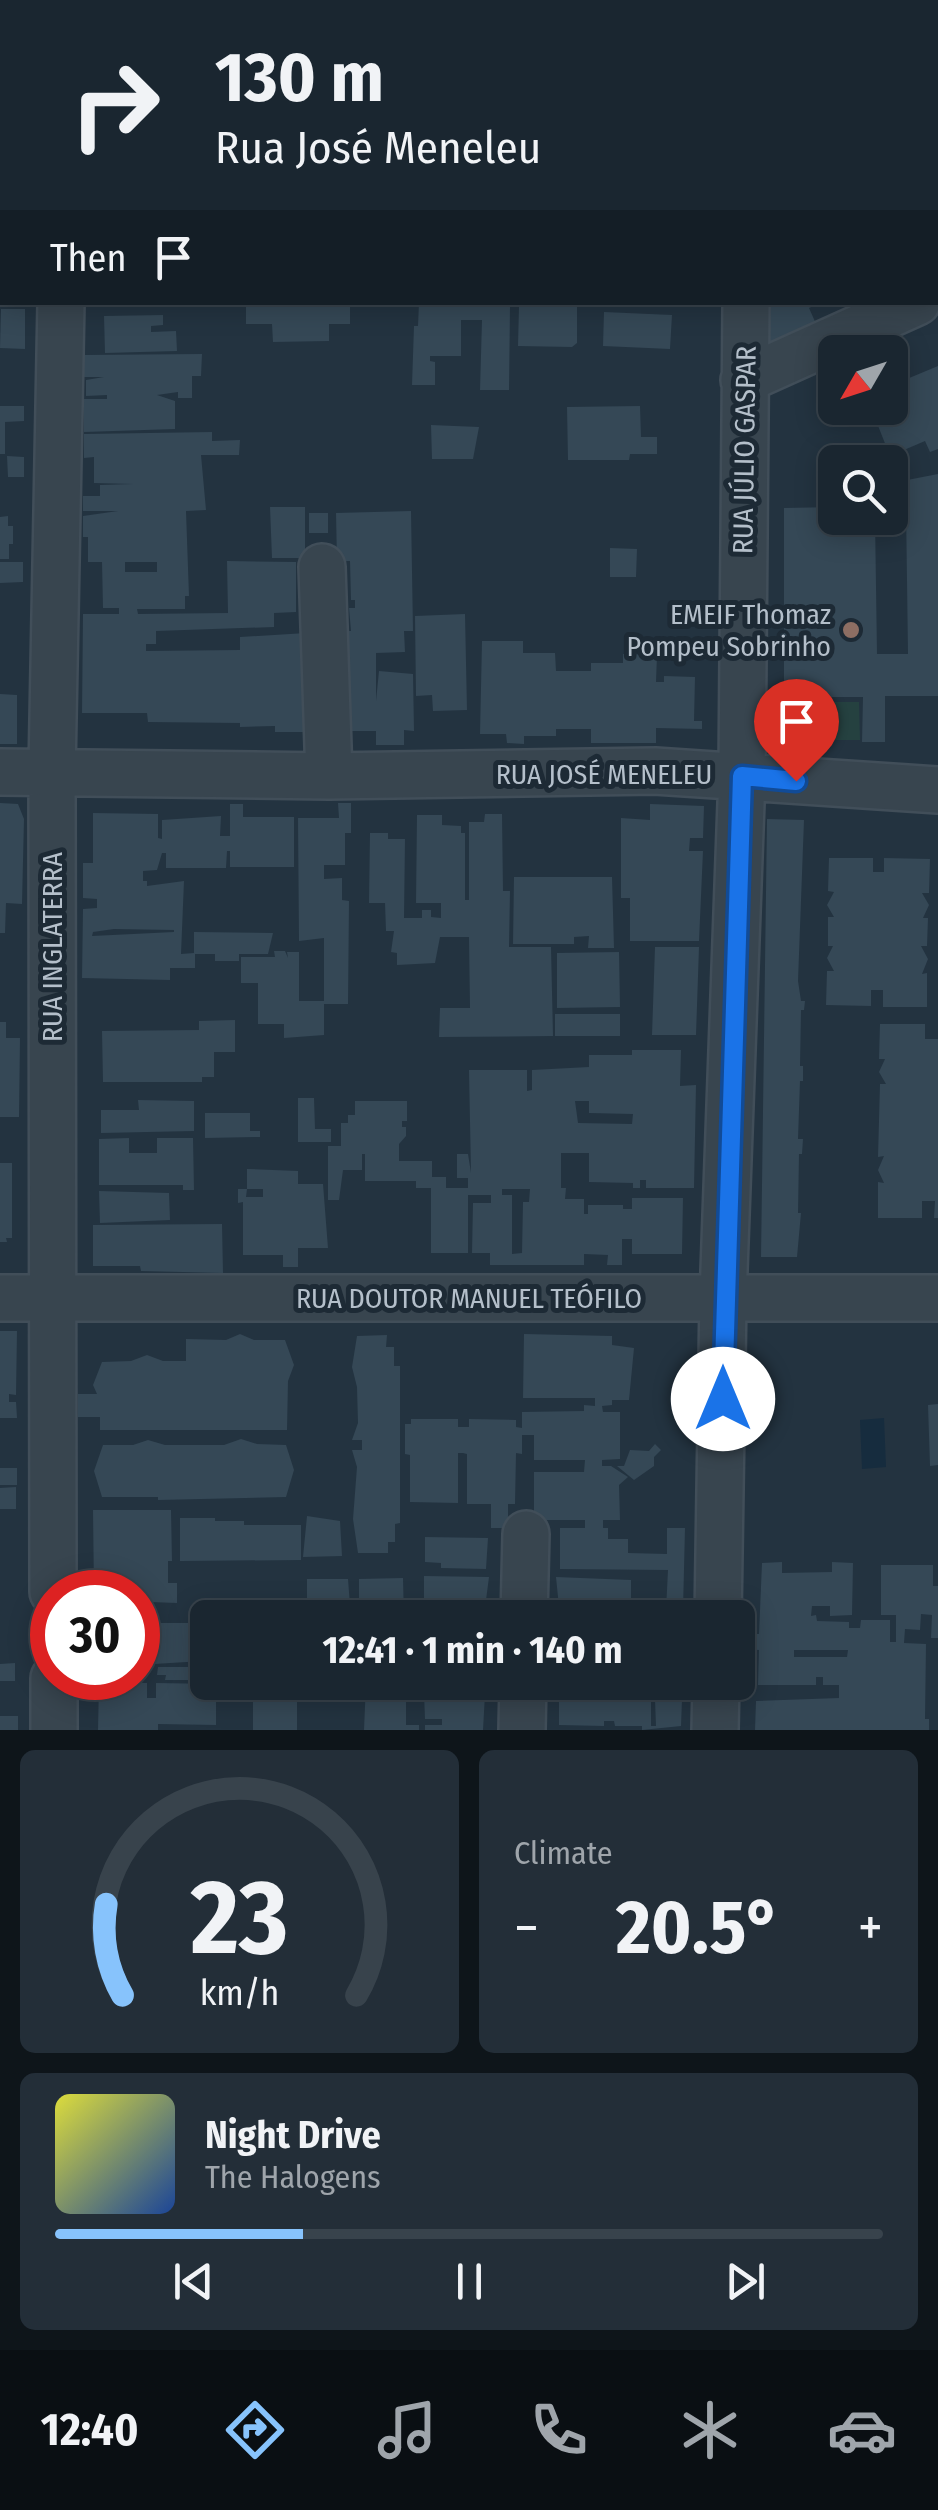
<!DOCTYPE html>
<html lang="en">
<head>
<meta charset="utf-8">
<style>
	:root { --surface:#1a2630; --page:#232e38; --text:#f1f3f6; --muted:#9fa5ab; --line:#38434c; --accent:#87c3fc }
	body { margin:0; font-family:"Fira Sans Condensed",sans-serif; background:var(--page); color:var(--text); height:100vh; display:flex; flex-direction:column; font-size:38px; white-space:nowrap }
	* { box-sizing:border-box; margin:0 }
	p { font-size:32px; color:var(--muted) }
	.icon { flex:none; width:55px; height:55px; fill:none; stroke:currentColor; stroke-width:2; stroke-linecap:round; stroke-linejoin:round }
	.map { position:relative; height:1730px; overflow:hidden }
	.drawer { display:flex; flex-direction:column; gap:20px; padding:20px; background:#0e151a; flex:1 }
	.drawer>* { flex:none }
	.top-card { position:absolute; left:0px; top:0px; width:940px; height:305px; box-shadow:0 5px 25px #0003,0 0 0 2px var(--line); background:#1a2630; color:var(--text); overflow:hidden }
	.needle { width:65px; rotate:231deg }
	.tools { position:absolute; left:818px; top:335px; display:grid; gap:20px }
	.tools a { display:grid; place-items:center; width:90px; height:90px; border-radius:15px; background:var(--surface); box-shadow:0 5px 25px #0003,0 0 0 2px var(--line); font-size:50px }
	.speed { position:absolute; left:30px; top:1570px; display:flex; gap:20px; font-size:50px; font-weight:700; text-align:center }
	.speed>* { display:grid; place-content:center; width:130px; height:130px; border-radius:50%; background:var(--surface); box-shadow:0 5px 25px #0003,0 0 0 2px var(--line); line-height:1 }
	.speed .limit { border:15px solid #d22; background:#fff; color:#111 }
	.pin { position:absolute; display:grid; place-items:center; width:85px; height:85px; color:#fff; margin:-102px -42px; border-radius:50% 50% 50% 0; rotate:-45deg; box-shadow:0 0 10px #0007 }
	.pin .icon { rotate:45deg }
	.me { position:absolute; width:110px; margin:-55px; rotate:0deg; stroke-linejoin:round; filter:drop-shadow(0 0 8px #0008) }
	.turn { display:flex; align-items:center; gap:35px; height:210px; padding:0 50px; font-size:45px }
	.turn .icon { width:130px; height:130px; stroke-width:2.5 }
	.turn b { display:block; font-size:70px; line-height:85px }
	.then { display:flex; align-items:center; height:95px; padding:0 50px; background:#0003; gap:20px; font-size:38px }
	.big { font-size:75px; font-weight:700; line-height:1.1 }
	.drawer .tile { flex:1; display:flex; flex-direction:column; justify-content:center; gap:15px; min-width:0; padding:0 35px; border-radius:15px; background:var(--page) }
	.drawer .dial { align-items:center; gap:0 }
	.dial svg { height:260px; overflow:visible; fill:none; stroke:var(--line); stroke-width:7; stroke-linecap:round; text-anchor:middle }
	.dial text { fill:var(--text); stroke:none }
	.song { display:flex; align-items:center; gap:30px }
	.cover { width:120px; height:120px; border-radius:15px; background:linear-gradient(135deg,hsl(60 70% 55%),hsl(220 70% 35%)) }
	.played { height:10px; border-radius:5px; background:linear-gradient(90deg,var(--accent) 30%,var(--line) 30%) }
	.keys { display:flex; justify-content:space-around; direction:ltr }
	.heat { display:flex; justify-content:space-between; align-items:center; font-size:55px; direction:ltr }
	.drawer .tiles { flex:1; display:grid; gap:20px; grid-template-columns:1fr 1fr }
	.tile:last-child { grid-column:span 2 }
	.trip { position:absolute; left:190px; top:1600px; width:565px; height:100px; border-radius:15px; background:var(--surface); box-shadow:0 5px 25px #0003,0 0 0 2px var(--line); font-weight:700; line-height:100px; text-align:center }
	.menu { display:flex; height:160px; justify-content:space-around; align-items:center; background:#0a0f13; color:var(--muted) }
	.menu .icon { width:70px; height:70px }
	.menu .on { color:var(--accent) }
	.menu b { font-size:45px; color:var(--text) }
	.map>svg:first-child { display:block }
	.green { fill:#254140 }
	.water { fill:#162c3e }
	.building { fill:#354856; fill-rule:evenodd }
	.lines { fill:none; stroke-linecap:round; stroke-linejoin:round }
	.minor-casing { stroke:#414e59; stroke-width:50 }
	.minor { stroke:#38454f; stroke-width:45 }
	.route-casing { stroke:#114b97; stroke-width:25 }
	.route { stroke:#1a73e8; stroke-width:18 }
	.education-dot { fill:#8d6e63; stroke:#1d2a35; stroke-width:4 }
	.labels { text-anchor:middle; stroke-width:10; stroke-linejoin:round; paint-order:stroke }
	.street-label { font-size:28px; fill:#b4bfca; stroke:#1d2a35 }
	.poi-label { font-size:28px; fill:#b4bfca; stroke:#1d2a35; text-anchor:end }
</style>
</head>
<body>
<div class="map">
<svg width="938" height="1730" viewBox="0 0 938 1730">
	<rect width="100%" height="100%" fill="#233340"/>
	<path class="green" d="M787,702h72l1,38h-73z"/>
	<path class="water" d="M884,1418l2,49 -24,2 -2,-49z"/>
	<path class="building" d="M246,302h104v22h-21v17l-56,1 -1,-18h-26z
		M419,302l91,4 -1,84h-29l2,-70h-21v36h-31v5l5,1v23h-23l2,-59h4z
		M771,302h52l-14,6 8,18 -42,18 -6,-3z
		M519,306h58v37l-5,4 -54,-1z
		M1,309h24v40l-25,-1z
		M604,312l68,3 -2,34 -67,-3z
		M163,315v10l-12,1v6l25,-1 1,20 -72,2 -1,-37z
		M202,354l-1,22h-9v22h-14v-6l-21,3 18,6v28l-91,3v-33h23v-4l-21,1v-16l18,-3h-20v-22z
		M938,366v83l-8,3 -5,-11 -35,15 -19,-48h19v-22z
		M0,406h24v15l-19,1v32h-5z
		M640,406l1,31h16v17h-27l-1,6h-61l-1,-53z
		M431,425l48,2 -6,32h-41z
		M212,432v9l28,-1 -1,15h-38l5,55 -20,1 3,85h-4v13h-48l1,5 90,-1 -1,-52 69,1v50l-22,1v14l-118,4v13h-10v7l94,-1v-13l66,-4 5,99h-36v-6l-35,1v-4l-92,-1 -1,-9h-65l1,-99h36v-6h-16l-1,-46h-14v-25h-5v-21l35,-5h-35v-15h17v-11l33,-1 -39,-1v-26l-10,1v-24zM125,562h32v10h-32z
		M7,456l17,1v20h-16z
		M938,474v222h-53v46h-23l1,-45h-79v-189l51,-1v11h40l2,136h31l-2,-147h-8l-1,-25z
		M270,507h35v51h-33z
		M411,511l2,120h-9l1,21 -29,1v48l3,-30 34,3 1,57 -10,-1v15h-28v-14h-36l7,-77 -9,1v-24h13l-2,-23h6v-8h-4l-1,-39h-13l-1,-48z
		M309,513h19v20h-19z
		M8,516v10h5v18h-4v15h-9v-42z
		M610,548l27,1 -1,28h-26z
		M0,562h23v20l-23,1z
		M465,614l2,96 -34,1 -1,-16 -16,1 -1,-80z
		M482,641h41v12h32l1,18h35v-8h32v-9l34,1 -1,27h8v-6l31,1 -1,44h8v8l-46,-1v15h-65v-14h-35v7h-32v8l-17,-1 -1,-9h-26z
		M0,694l17,1v49h-17z
		M0,803l18,1 6,15 -2,85 -16,-1 -1,30h-5z
		M338,803h13v30h-6v32h-21v14l18,-1v22l7,1 -1,103h-24v31l-40,3v-14h-26v-41h-17v-26h34l-1,-6h11l3,7 -1,-6h12v49h25v-63l-25,3 -1,-123h41z
		M230,804h13v13h51v50h-64v-16h-3l-1,17h-60v-15h-4l-5,17 -14,1v10h4v5l37,-5 -3,73 13,-1v-21l79,1 -5,21h-29v7h-24v-7h-20v14h-25v12l-88,-2 1,-69 14,-1v-9l-14,-1v-35h10v-50l65,1v24l4,1v-19l59,-4 -1,20h10zM114,929l60,1v2l-82,4 1,-4z
		M650,804l54,2 -1,32h-13l-1,13h14l-4,90h-69v-43h-9v-80l29,2z
		M485,814h17l1,77h7l-1,56h42l2,89 -114,1 1,-29h30l-1,-71h-29l-5,26 -38,2v-12l-6,-1 3,-21h-8l-1,-28h-16l1,-70h18v6h17l-1,79h18v-8h9v7l10,1v-15h-25l1,-88h25v10l19,1v7h4v67h4v-78h15z
		M767,819l37,1 -6,161 3,20h4l-1,9h-3l-1,56h3v15h-3l-2,58h5l-1,15h-3l-1,59h3l-4,44h-36z
		M829,858h44v14h11v-14l46,1 -1,34h-7l7,12 -6,13h5l-1,28h-6l7,13 -6,15 5,-1v34h-44v-17h-12v16l-45,-1 1,-34h7l-7,-13 6,-12h-5v-29h6l-7,-12 7,-13 -6,-1z
		M514,877h98l2,71h-26l1,-12 -15,1v7h-61z
		M655,947h44l-3,88h-44z
		M619,952l1,55 -63,1v-55z
		M555,1014h65v22h-65z
		M235,1020v32h-21v25h-12v5h-99l-1,-51 97,-1v-9z
		M0,1022h6v16h14l-1,79h-19z
		M880,1024h45v15h13v179h-4l1,-17h-13v17h-44v-36l6,1 -6,-13 6,-14 -6,1 2,-73h6l-7,-12 6,-13h-6z
		M632,1050h49l-1,36 16,-1 -2,103h-48v-8h-6v8h-7v-5l-44,-1v-29h-28v35h5l-1,11h19v15h4v-9h35v4h9v-11h51l-1,56h-50v-15h-10v26h-15l1,-10 -24,-1v11h-94v-12h-18l1,-50h18v-8h-23v58h-37v-65h-15v-7h-51v-27h-3v16h-19l-4,30h-11v-54h13v-23h7v-8h7v-14h52v20h-5v6h4v9l-7,8v17h33v16h14v11h22v-10h-11v-24h11l3,19 -2,-103h58v21l5,-1v-20l57,-3v-12h43zM575,1101h14v12l44,1 -1,10 -54,-1zM502,1189h28l-1,13h-6l-1,51 -10,1v-59h-10z
		M298,1098h16l1,31h16v13h-33z
		M138,1100l56,1v30l-93,2v-23h38z
		M205,1113h45v18h10v6l-55,1z
		M129,1138v15h28v-15h36l1,52h-11v-5h-84v-46z
		M0,1163h12v75h-6l1,4h-7z
		M247,1169l51,2v13h25l5,64h-30v19h-15v-12h-40v-53l-5,1v-14h9l-1,8h17v-8h-16z
		M99,1191l70,2 1,27 -70,3z
		M222,1224l1,49 -82,-2 -1,-5h-47v-41z
		M0,1331h17l-1,64 -7,-1v8h7l1,16h-17z
		M240,1334l14,6h31l9,25 -6,16 -1,49h-187v-13h-22v-23h19l-4,-9 9,-23 29,-1 16,-6 16,6h23v-22l40,1z
		M524,1334l88,2v9l22,3 -5,52h-17v5l-10,1 1,6h17v47l-18,1v6h9l17,11 -9,8 1,35h-17v8h5v11h20v14l39,1v-26h18l-2,82h-13v8h-27v-9l23,1 2,-40 -108,-1v-41h25v-8h-51v-48h50l1,-12h-51v-25h-12v19l-6,-1 -1,51h-7v24h-17v-24h-24v-50l-4,-1h-5v50l-48,-1v-47l-5,-1v-30h6v-5h47v8h11v-8l47,1v7l6,1v-16l62,-1v-6l11,1v-8h-72z
		M387,1335l-1,12h8v19h6v157l-5,1v18h-7v11h-30l-5,-34 4,-52 -5,-17h10v-10h-10l6,-17 -1,-36 -5,-20 5,-31z
		M938,1404v61l-8,1 -2,-61z
		M241,1439l16,5 29,1 8,25 -8,27 -128,3v-3h-56l-8,-26 9,-26h30l15,-5 17,5h59z
		M655,1444l6,6 -7,7v9l-20,14 -17,-14h7l6,-16 19,1z
		M0,1468h17v17h-17z
		M16,1487v22h-16v-21z
		M93,1510h78l1,51h-4v22h9v20l-27,-1 -2,21h59l-4,38 -65,4v-73h-44z
		M307,1516l33,5 2,35 -39,1z
		M180,1518h35v3h29v4h57v35l-121,1z
		M425,1537l63,1 -2,31 -45,-1v-5l-16,-1z
		M782,1562v11l50,-1v-10l21,1 -1,52 -22,1v-10h-18l-1,10 5,-1 1,6 32,1v6h11l1,-8h29v22h6v-27h-15v-50h52v21h5v52h-7l1,-23 -11,-1 -1,16 -15,-1 -1,14 22,1 -1,75h4v11h-174l1,-29 83,-3v-13h-16v-8h-7v8h-58l1,-35 -15,-1 1,-15h14l3,-71zM794,1650h54l-1,7h-53z
		M424,1576l65,1 -4,31 -44,-1v-5h-17z
		M556,1577l75,3v27l-28,-3v3h-44z
		M403,1578l1,40h-45v-39z
		M307,1579h41l3,39h-44z
		M15,1663v18h-15v-17z
		M158,1667h38l-1,13h-30l1,-5h-9z
		M99,1682l48,1v15h9v-15l60,1v41l-58,-1v6h-60z
		M253,1682h44v48h-44z
		M306,1682h45v16l-45,-1z
		M366,1682h40v43h13v5h-55z
		M559,1682h45l1,5 18,1 13,-1v-5h46v6h-31v38h5l-1,-26h27l-1,26 -39,4v-4h-27l-1,-5h-10v5l-45,-1z
		M424,1694h61l-2,36h-58v-5h17v-6h-17z
		M0,1716h18v14h-18z"/>
	<g class="lines">
		<defs>
			<path id="minor" d="M37,2l2,-2
				M814,2l6,-2
				M0,198l2,-1
				M744,380l173,-78
				M322,567l7,209
				M0,772l329,4 326,-5 283,19
				M0,1298h938
				M53,1592l-1,-821 9,-469
				M524,1618l2,-84
				M718,1618l5,-320 19,-523 4,-473
				M54,1678v52
				M522,1730l1,-48
				M715,1730l1,-48"/>
		</defs>
		<use href="#minor" class="minor-casing"/>
		<use href="#minor" class="minor"/>
	</g>
	<g class="lines">
		<defs>
			<path id="route" d="M723,1399l19,-623 54,5"/>
		</defs>
		<use href="#route" class="route-casing"/>
		<use href="#route" class="route"/>
	</g>
	<circle class="education-dot" cx="851" cy="630" r="10"/>
	<g class="labels">
		<g class="street-label">
			<text transform="translate(744 450) rotate(-89)" y="10">RUA JÚLIO GASPAR</text>
			<text x="604" y="784">RUA JOSÉ MENELEU</text>
			<text transform="translate(52 947) rotate(-90)" y="10">RUA INGLATERRA</text>
			<text x="469" y="1308">RUA DOUTOR MANUEL TEÓFILO</text>
		</g>
		<g class="poi-label">
			<text x="831" y="624">EMEIF Thomaz<tspan x="831" dy="32">Pompeu Sobrinho</tspan></text>
		</g>
	</g>
</svg>
<div class="tools">
<a><svg class="needle" viewBox="-14 -14 28 28"><path d="M0-13l5 13h-10z" fill="#e53935"/><path d="M0 13l5-13h-10z" fill="#9fa5ab"/></svg></a>
<a><svg class="icon" aria-label="search" viewBox="0 0 24 24"><circle cx="10" cy="10" r="6"/><path d="M15 15l6 6"/></svg></a>
</div>
<div class="speed"><div class="limit">30</div></div>
<div class="pin" style="left:796px;top:781px;background:#d93025"><svg class="icon" aria-label="arrive" viewBox="0 0 24 24"><path d="M6 21V4h12l-3 4 3 4H6"/></svg></div>
<svg class="me" style="left:723px;top:1399px" viewBox="-20 -20 40 40"><circle r="19" fill="#fff"/><path d="M0-13L10 11 0 6-10 11z" fill="#1a73e8"/></svg>
<div class="trip">12:41 · 1 min · 140 m</div>
<div class="top-card">
<div class="turn"><svg class="icon" aria-label="right" viewBox="0 0 24 24"><path d="M7 20v-9h11M14 6l5 5-5 5"/></svg><div><b>130 m</b>Rua José Meneleu</div></div>
<div class="then">Then<svg class="icon" aria-label="arrive" viewBox="0 0 24 24"><path d="M6 21V4h12l-3 4 3 4H6"/></svg></div>
</div>
</div>
<section class="drawer">
<div class="tiles">
<div class="tile dial"><svg viewBox="0 0 100 80">
<path d="M14 69A42 42 0 1 1 86 69"/>
<path d="M14 69A42 42 0 0 1 9 41" stroke="#87c3fc"/>
<text x="50" y="56" font-size="32" font-weight="700">23</text>
<text x="50" y="72" font-size="11">km/h</text>
</svg></div>
<div class="tile"><p>Climate</p>
<div class="heat"><a>−</a><b class="big">20.5°</b><a>+</a></div>
</div>
<div class="tile">
<div class="song"><i class="cover"></i><div><b>Night Drive</b><p>The Halogens</p></div></div>
<div class="played"></div>
<div class="keys"><svg class="icon" aria-label="previous" viewBox="0 0 24 24"><path d="M18 5L8 12l10 7zM5 5v14"/></svg><svg class="icon" aria-label="pause" viewBox="0 0 24 24"><path d="M8 5v14M16 5v14"/></svg><svg class="icon" aria-label="next" viewBox="0 0 24 24"><path d="M6 5l10 7-10 7zM19 5v14"/></svg></div>
</div>
</div>
</section>
<nav class="menu">
<b>12:40</b>
<svg class="icon on" aria-label="directions" viewBox="0 0 24 24"><path d="M12 3l9 9-9 9-9-9zM9 14v-3h6M13 9l2 2-2 2"/></svg>
<svg class="icon" aria-label="music" viewBox="0 0 24 24"><path d="M9 18V5l10-2v13"/><circle cx="6" cy="18" r="3"/><circle cx="16" cy="16" r="3"/></svg>
<svg class="icon" aria-label="phone" viewBox="0 0 24 24"><path d="M5 4h4l2 5-3 2q2 4 5 5l2-3 5 2v4C11 20 4 13 5 4z"/></svg>
<svg class="icon" aria-label="climate" viewBox="0 0 24 24"><path d="M12 3v18M4 7l16 10M4 17L20 7"/></svg>
<svg class="icon" aria-label="car" viewBox="0 0 24 24"><path d="M5 17H2v-5l4-1 3-4h7l3 4 3 1v5h-3M9 17h6M6 11h13"/><circle cx="7" cy="17" r="2"/><circle cx="17" cy="17" r="2"/></svg>
</nav>
</body>
</html>
